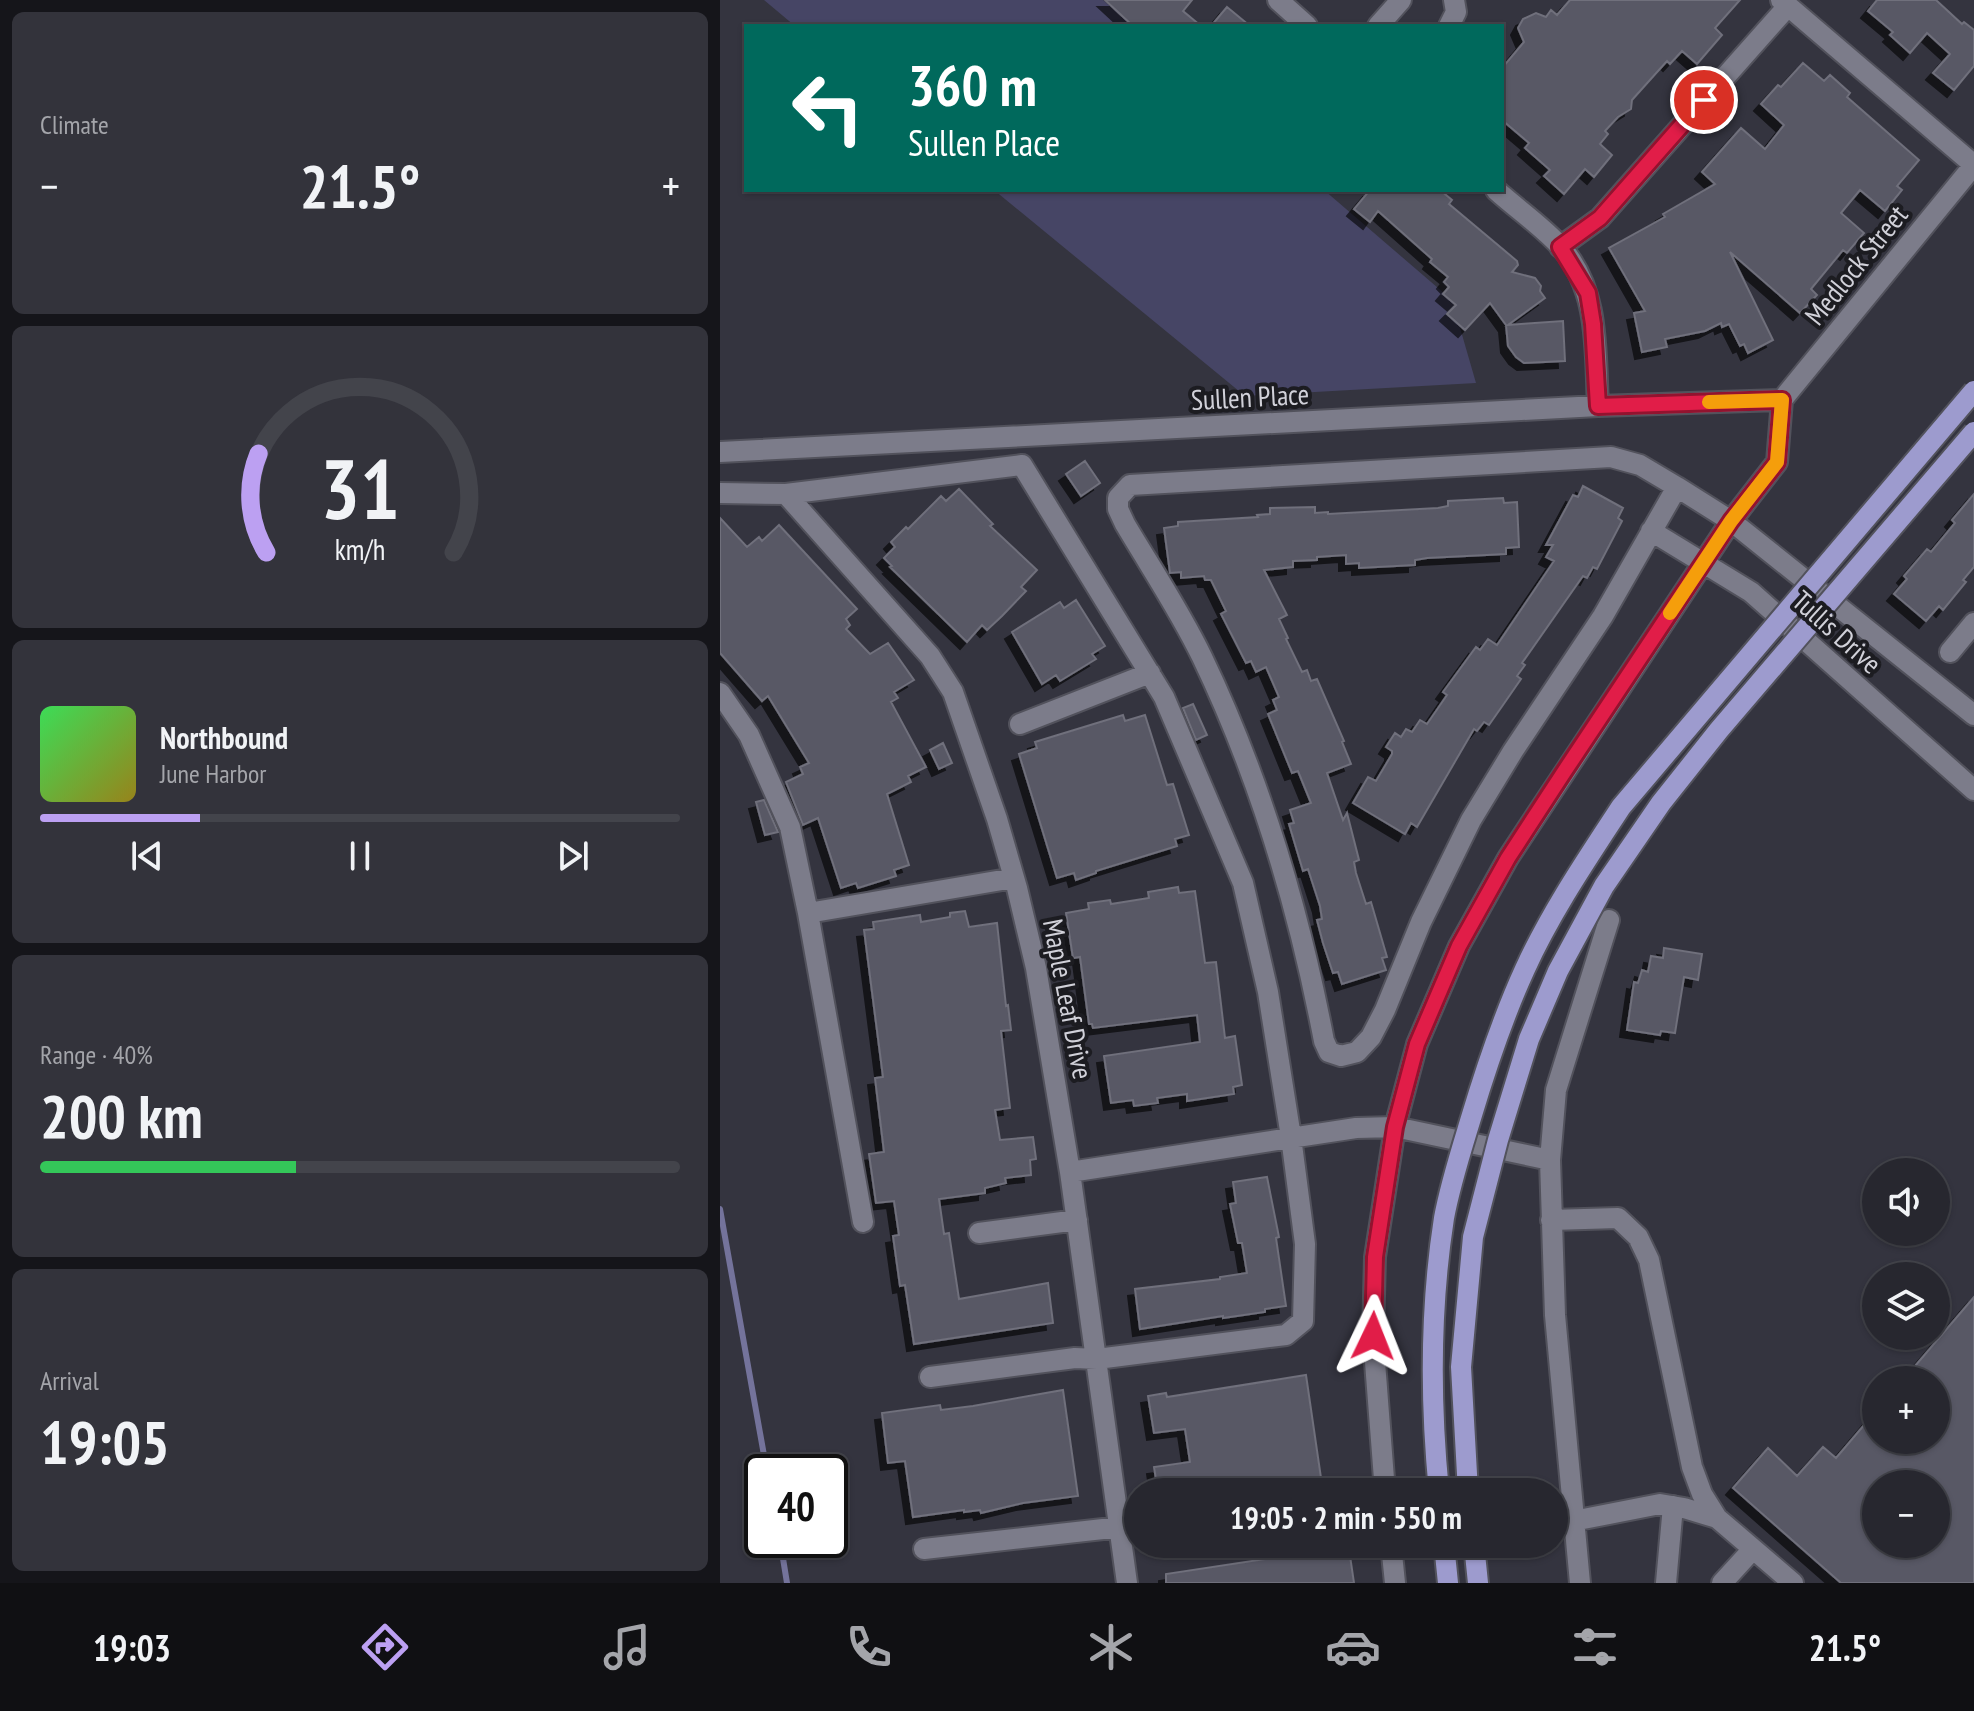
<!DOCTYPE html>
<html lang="en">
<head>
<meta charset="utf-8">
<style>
	:root { --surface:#27272f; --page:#33333b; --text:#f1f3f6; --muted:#a4a5aa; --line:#43444b; --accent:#bca0f2 }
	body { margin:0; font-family:"PT Sans Narrow",sans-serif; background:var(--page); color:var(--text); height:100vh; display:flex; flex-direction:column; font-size:30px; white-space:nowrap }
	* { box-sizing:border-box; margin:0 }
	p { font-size:26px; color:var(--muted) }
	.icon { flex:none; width:44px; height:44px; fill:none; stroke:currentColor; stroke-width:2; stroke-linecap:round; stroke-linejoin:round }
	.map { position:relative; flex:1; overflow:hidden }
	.sheet { display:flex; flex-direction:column; gap:12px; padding:12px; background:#15151a; width:720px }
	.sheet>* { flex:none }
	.top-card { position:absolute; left:24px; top:24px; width:760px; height:168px; border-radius:0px; box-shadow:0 2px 6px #0004,0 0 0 2px var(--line); background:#00695c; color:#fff; overflow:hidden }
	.tools { position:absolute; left:1142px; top:1158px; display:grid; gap:16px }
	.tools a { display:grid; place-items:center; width:88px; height:88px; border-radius:50%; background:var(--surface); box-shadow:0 2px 6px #0004,0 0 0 2px var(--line); font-size:40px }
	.speed { position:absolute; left:24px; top:1454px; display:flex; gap:16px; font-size:40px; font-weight:700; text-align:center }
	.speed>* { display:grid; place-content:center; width:104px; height:104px; border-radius:50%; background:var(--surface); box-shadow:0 2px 6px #0004,0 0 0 2px var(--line); line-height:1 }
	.speed .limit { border:4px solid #111; border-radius:12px; background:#fff; color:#111 }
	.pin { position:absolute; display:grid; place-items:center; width:68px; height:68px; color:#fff; margin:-34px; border:4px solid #fff; border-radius:50%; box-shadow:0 2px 8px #0007 }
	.me { position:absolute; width:88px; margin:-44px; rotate:2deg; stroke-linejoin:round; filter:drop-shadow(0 0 6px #0008) }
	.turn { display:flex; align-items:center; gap:28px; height:168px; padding:0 32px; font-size:36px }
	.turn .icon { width:104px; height:104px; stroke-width:2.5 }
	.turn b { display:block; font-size:56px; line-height:68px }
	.big { font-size:60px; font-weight:600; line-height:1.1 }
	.sheet .widget { flex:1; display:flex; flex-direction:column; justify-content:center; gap:12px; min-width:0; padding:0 28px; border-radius:12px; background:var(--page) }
	.sheet .dial { align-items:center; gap:0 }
	.dial svg { height:208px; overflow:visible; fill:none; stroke:var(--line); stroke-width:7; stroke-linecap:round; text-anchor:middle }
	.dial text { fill:var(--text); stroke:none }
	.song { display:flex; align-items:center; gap:24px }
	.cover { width:96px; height:96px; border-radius:12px; background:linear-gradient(135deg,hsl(130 70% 55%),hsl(50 70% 35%)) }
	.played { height:8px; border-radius:4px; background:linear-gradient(90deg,var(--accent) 25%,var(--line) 25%) }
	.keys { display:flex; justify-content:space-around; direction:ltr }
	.heat { display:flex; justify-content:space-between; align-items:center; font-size:44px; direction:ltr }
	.charge { height:12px; border-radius:6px; background:linear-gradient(90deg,#34c759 40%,var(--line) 0) }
	.trip { position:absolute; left:404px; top:1478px; width:444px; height:80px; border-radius:40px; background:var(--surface); box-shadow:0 2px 6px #0004,0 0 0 2px var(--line); font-weight:600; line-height:80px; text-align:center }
	.tabs { display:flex; height:128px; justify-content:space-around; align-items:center; background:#101013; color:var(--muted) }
	.tabs .icon { width:56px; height:56px }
	.tabs .selected { color:var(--accent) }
	.tabs b { font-size:36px; color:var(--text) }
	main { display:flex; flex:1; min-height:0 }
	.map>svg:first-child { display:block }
	.green { fill:#464565 }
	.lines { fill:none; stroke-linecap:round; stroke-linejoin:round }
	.stream { stroke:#74739b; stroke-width:6 }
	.building { fill:#585865; stroke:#6f6f7b; stroke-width:2; fill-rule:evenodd; filter:url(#shadow) }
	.minor-casing { stroke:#52525c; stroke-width:24 }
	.major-casing { stroke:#52525c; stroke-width:24 }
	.minor { stroke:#7c7c8a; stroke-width:20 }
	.major { stroke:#9d9bce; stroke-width:20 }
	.major-bridge-casing { stroke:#52525c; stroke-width:24; stroke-linecap:butt }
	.major-bridge { stroke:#9d9bce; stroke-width:20 }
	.route-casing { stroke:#92132f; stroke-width:20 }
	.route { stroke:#e11d48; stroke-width:14 }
	.slow { stroke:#f59e0b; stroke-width:14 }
	.labels { text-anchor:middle; stroke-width:8; stroke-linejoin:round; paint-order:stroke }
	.street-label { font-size:28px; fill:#d1d1d9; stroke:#1c1c21 }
</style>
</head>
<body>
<main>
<section class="sheet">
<div class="widget"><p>Climate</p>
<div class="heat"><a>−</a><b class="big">21.5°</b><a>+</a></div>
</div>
<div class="widget dial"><svg viewBox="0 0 100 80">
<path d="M14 69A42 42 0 1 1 86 69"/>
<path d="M14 69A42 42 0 0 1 11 31" stroke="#bca0f2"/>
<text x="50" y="56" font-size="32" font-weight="700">31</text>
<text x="50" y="72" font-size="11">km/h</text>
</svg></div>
<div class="widget">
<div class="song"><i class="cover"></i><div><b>Northbound</b><p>June Harbor</p></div></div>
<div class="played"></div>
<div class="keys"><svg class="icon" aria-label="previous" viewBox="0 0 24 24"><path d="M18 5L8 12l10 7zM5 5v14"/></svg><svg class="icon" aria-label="pause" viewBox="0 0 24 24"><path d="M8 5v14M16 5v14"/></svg><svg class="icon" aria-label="next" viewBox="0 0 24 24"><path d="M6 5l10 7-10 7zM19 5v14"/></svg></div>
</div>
<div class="widget"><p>Range · 40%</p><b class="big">200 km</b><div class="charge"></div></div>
<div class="widget"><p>Arrival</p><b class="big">19:05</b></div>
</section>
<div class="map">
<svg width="1254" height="1583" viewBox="0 0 1254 1583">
	<defs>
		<filter id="shadow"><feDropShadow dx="-7" dy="7" stdDeviation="0" flood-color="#0009"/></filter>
	</defs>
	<rect width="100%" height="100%" fill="#34343f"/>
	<path class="green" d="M44,0h339l30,26h-338z
		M274,190h330l128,110 24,83 -231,13z"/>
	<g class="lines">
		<path class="stream" d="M0,1209l47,263
			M60,1540l7,43"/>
	</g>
	<path class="building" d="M385,0h87l-9,11 18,15h-68z
		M850,0h170l-25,28 7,7 -25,29 -15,-13 -12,13 -3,-3 -35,39 -1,9 -13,8 -13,14 3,3 -8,10 12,11 -18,22 -9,-8 -21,25 -20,-18 6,-6 -25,-22 4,-5 -27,-23v-52l22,-26 -6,-14 5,-9 13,-6 10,4 5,-7 6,5z
		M1157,0h59l26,24 2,-2 10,8v36l-20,24 -21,-17 17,-19 -23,-21 -17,20 -20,-18 3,-3 -25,-21z
		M507,7l23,19h-39z
		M1083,63l21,18 6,-6 20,18 -3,4 72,63 -22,26 5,4 -17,21 -25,-21 -19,23 23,20 -17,20 -4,-3 -32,39 6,6 -17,18 -70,-61 43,88 -25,13 -4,-9 -4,2 -11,-22 -7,3 -1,-4 -16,8 -40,8 2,8 -25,5 -8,-39 11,-2 -36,-63 56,-31 -2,-3 52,-30 -13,-12 39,-44 24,21 19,-24 -23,-21 17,-19 3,2z
		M650,190h70l12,10 -3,4 68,57 1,4 -6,7 23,6 6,8 -1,5 5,7 -37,27 55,-4 2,40 -41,2 -8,-6 -8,-11 -2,-21 -16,-22 -25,27 -18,-16 9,-9 -13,-11 6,-7 -5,-5 4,-5 -18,-15 2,-3 -54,-48 -8,11 -16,-13z
		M365,461l15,22 -19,13 -15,-22z
		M863,486l40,22 -5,10 4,3 -25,48 -4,-2 -6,11 -4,-2 -61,87 3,2 -8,11 4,3 -18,26 -14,20 -5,-3 -7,9 -3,-2 -57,98 -6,-4 -6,11 -52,-31 15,-26 8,4 16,-27v-3l-6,-4 9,-14 6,4 5,-8 6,3 8,-12 7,4 20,-29 -4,-3 33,-45 4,3 8,-11 9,6 57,-84 -8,-4 7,-12h-7l27,-50 5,2z
		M239,489l34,35 -3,2 47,44 -16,17 5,4 -24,25 -15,14 -5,-5 -15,17 -77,-75 2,-1 -8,-8 11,-11 -4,-5 15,-15 2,2 33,-33 5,5z
		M1254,494v73l-11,13 3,2 -23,28 -4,-4 -13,15 -32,-27 13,-15 -3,-3 23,-27 4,3 24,-29 -3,-3z
		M783,498l1,5 13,-1 2,45 -13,1v6l-79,4 -12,2v5l-56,3v-5l-13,1v-9l-29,2v3l-24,1v6l-29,3 23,45 -8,4 9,19 -2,1 16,33 5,-2 4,11 6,-2 27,62 -2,1 9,22 -24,9 16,47 4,-7 12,47 -5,2 2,11 10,31 5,-2 16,55 -5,1 4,12 -44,14 -4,-12 -5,1 -10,-30 -6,-23 5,-1 -2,-13 -12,-37 -5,2 -14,-47 5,-1 -4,-13 21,-7 -13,-32 -6,2 -24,-59 9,-4 -4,-10 6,-3 -13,-30 -10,5 -5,-11 -5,2 -25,-49 5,-3 -15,-31h-6l-1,-4 -23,2v-6l-11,1 -6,-45 14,-2v-4l80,-5 -1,-2 13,-1v-6l45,-1v6l13,-1v2l110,-6 10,-2v-5z
		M0,518l27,29 12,-10 3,4 17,-16 78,84 -11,10 4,6 -4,4 24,25 18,-11 26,37 -20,12 4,6 -7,4 35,65 -18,9 3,6 -24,12 22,71 -15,5 2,6 -38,12 -2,-5 -15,5 -23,-70 -15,7 -17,-43 17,-8 -3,-7 9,-4 -41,-67 -6,5 -42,-48z
		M356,600l29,46 -13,8 4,5 -36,22 -4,-6 -14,9 -30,-52 48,-30 4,6z
		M473,704l14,31 -11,5 -13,-32z
		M403,715l2,6 20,-6 22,70 6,-1 16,51 -14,4 2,7 -81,25v2l-20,7 -2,-7 -17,5 -38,-124 18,-6 -2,-6z
		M223,743l9,20 -13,6 -9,-19z
		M44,800l14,32 -13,3 -9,-33z
		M458,887l1,6 16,-2 10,72 11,-1 9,76 10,-2 7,49 -9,2 1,7 -47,7v-7l-30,4 1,5 -24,3 -1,-6 -22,3 -7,-47 96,-14 -3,-27 -104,13 -1,-4h-3l-9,-67 -7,1 -7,-45 23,-4 -1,-6 22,-3 1,4 38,-6 -1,-6z
		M245,911l4,16 28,-4 9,83 2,-1 3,25 -10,1 9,77 -15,2 5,30 33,-3 3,22 -6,1 1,15 -26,3 1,5 -21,5v5l-46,6 5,35 5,-1 10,66 89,-16 5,40 -139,21 -9,-59 -5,1 -7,-50 6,-1 -5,-34 -18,2 -7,-49 15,-2 -9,-74 8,-1 -19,-147 10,-1 -1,-7 47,-7 1,7 29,-5v-4z
		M944,948l38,6 -4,26 -14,-3 -9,56 -14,-2 -1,4 -33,-5 7,-48 4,1 4,-13 6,2 3,-16 12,2z
		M547,1177l12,60 -3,1 10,68 -21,3v3l-42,6v-2l-83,13 -5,-40 85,-10v-2l27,-4 -5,-30h-4l-8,-39 6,-1 -3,-21z
		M1254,1297v286h-133l-108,-95 35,-40 29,28 26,-29 13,11 40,-47v29h60v-60h-33zM1156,1484h60v60h-60z
		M586,1375l15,103 -95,14h-68l-4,-25 36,-5 -5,-33 -31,4 -6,-37 18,-3 1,4z
		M343,1390l15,106 -55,7 -42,10 -1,-3 -16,2v-2l-51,7 -8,-56 -17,2 -6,-50 58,-8 1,5 32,-4z
		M629,1549l5,34h-188v-9l145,-22z"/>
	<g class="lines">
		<defs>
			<path id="minor" d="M558,0l29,26
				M1061,0l193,165
				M658,26l23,-26
				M729,26l7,-14 -2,-12
				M776,190c21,19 46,36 65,57 39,44 34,105 37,159
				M840,247l40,-29 188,-212
				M1062,400l192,-235
				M0,452l878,-46 184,-6
				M891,457l29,8 37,22 -74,129 -90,135 -42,69 -50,102 -36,88 -14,27 -14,15 -16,4 -12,-4 -5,-11c-25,-131 -64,-263 -122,-384 -22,-46 -51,-89 -77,-133l-7,-15v-11l12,-13z
				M957,487l54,34 243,194
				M0,493l66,1 236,-29 142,232 79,186 25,109 23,145 14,107 -2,77 -17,14 -189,24 -22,-1 -145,19
				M66,494l144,162 23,36 44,127 20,69 19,80 34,204 57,411
				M931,531l100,61 223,198
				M1230,652l24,-29
				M0,693l29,42 41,92 18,86
				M300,724l130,-51
				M350,1172l286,-44 39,-1 155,33
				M831,1220l67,-2 20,19 11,23 43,207 10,27 15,24
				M143,1222l-55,-309 206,-35
				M259,1233l98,-13
				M665,1492l-12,-156 2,-79 20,-130 22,-83 42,-98 49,-88 223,-337 46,-59 5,-62
				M853,1521l87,-17 24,4 33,10 76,65
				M671,1544l4,39
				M204,1549l197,-22
				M860,1583l-25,-268 -5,-155 6,-70 53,-170
				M946,1583l7,-77
				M1002,1583l31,-34"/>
			<path id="major" d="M724,1544l4,39
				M754,1544l4,39"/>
		</defs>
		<use href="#minor" class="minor-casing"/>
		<use href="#major" class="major-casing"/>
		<use href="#minor" class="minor"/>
		<use href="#major" class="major"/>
		<defs>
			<path id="major-bridge" d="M719,1492c-9,-91 -9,-184 5,-274 6,-33 17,-67 27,-100 15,-50 32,-101 54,-149 26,-57 62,-110 96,-162l353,-416
				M748,1492l-7,-125 12,-130 25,-97 31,-101 29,-68 46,-85 57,-83 58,-73 255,-298"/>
		</defs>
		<use href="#major-bridge" class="major-bridge-casing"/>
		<use href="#major-bridge" class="major-bridge"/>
	</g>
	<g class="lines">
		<defs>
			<path id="route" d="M653,1336l2,-79 20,-130 22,-83 42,-98 49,-88 56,-86 167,-251 46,-59 5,-62 -184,6 -5,-82 -5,-31 -28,-46 40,-29 104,-118"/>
		</defs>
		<use href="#route" class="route-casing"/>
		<use href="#route" class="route"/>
		<path class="slow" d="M950,613l61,-92 46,-59 5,-62 -73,2"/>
	</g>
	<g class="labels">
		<g class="street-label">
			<text transform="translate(1136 265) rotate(-51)" y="10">Medlock Street</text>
			<text transform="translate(530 397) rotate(-3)" y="10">Sullen Place</text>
			<text transform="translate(1117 632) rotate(42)" y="10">Tullis Drive</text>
			<text transform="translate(348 999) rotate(79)" y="10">Maple Leaf Drive</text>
		</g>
	</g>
</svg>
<div class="tools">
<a><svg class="icon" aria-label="sound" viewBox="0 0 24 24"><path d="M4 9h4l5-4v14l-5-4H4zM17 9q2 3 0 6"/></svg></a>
<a><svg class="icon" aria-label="layers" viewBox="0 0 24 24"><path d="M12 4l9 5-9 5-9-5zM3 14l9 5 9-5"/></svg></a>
<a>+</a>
<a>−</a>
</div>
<div class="speed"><div class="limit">40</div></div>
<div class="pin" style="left:984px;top:100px;background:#d93025"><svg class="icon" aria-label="arrive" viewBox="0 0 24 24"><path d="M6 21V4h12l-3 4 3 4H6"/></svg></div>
<svg class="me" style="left:653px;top:1336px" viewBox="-20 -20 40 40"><path d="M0-17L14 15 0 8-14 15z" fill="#e11d48" stroke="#fff" stroke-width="4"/></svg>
<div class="trip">19:05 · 2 min · 550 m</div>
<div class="top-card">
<div class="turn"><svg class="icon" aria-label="left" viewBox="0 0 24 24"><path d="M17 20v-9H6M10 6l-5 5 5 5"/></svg><div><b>360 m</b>Sullen Place</div></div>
</div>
</div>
</main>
<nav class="tabs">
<b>19:03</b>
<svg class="icon selected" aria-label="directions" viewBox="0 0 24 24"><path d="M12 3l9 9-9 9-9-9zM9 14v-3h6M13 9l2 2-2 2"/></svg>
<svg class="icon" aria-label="music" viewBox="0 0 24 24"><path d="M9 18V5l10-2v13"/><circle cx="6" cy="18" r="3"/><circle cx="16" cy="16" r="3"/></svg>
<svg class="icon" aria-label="phone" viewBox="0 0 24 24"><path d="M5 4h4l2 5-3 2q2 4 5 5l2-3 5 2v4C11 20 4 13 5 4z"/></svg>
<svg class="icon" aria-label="climate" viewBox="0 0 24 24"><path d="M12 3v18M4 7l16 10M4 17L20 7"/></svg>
<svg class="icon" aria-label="car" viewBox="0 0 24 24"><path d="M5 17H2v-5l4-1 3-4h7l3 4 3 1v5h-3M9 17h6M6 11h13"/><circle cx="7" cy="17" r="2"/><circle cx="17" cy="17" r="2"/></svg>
<svg class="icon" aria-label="filters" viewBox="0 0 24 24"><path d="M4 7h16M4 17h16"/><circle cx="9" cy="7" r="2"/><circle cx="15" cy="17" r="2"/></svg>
<b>21.5°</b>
</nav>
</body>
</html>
